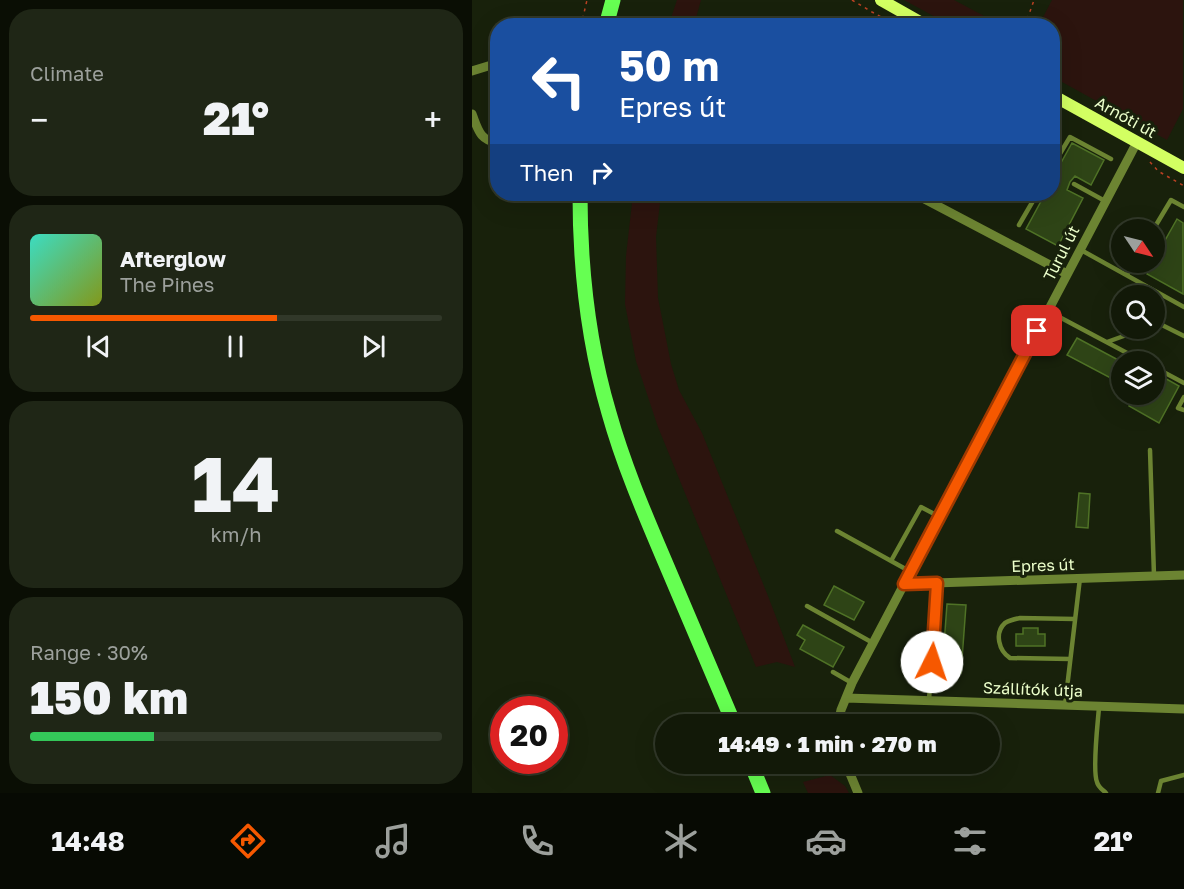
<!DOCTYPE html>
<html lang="en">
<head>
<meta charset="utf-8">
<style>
	:root { --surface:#121908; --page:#1f2616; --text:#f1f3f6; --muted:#9ca09c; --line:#313829; --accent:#f65800 }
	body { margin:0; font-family:"Golos Text",sans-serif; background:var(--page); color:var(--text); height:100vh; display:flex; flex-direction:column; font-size:22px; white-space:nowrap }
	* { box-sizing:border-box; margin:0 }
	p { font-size:20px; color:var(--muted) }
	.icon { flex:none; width:33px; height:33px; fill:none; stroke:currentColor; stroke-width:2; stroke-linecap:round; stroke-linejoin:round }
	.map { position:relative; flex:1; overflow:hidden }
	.drawer { display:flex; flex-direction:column; gap:9px; padding:9px; background:#0a0e04; width:472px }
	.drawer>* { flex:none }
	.banner { position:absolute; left:18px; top:18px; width:570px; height:183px; border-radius:24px; box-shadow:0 6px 24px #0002,0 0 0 2px var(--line); background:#1a4fa0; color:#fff; overflow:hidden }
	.needle { width:39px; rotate:125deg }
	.buttons { position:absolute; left:639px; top:219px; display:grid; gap:12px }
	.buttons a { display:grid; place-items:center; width:54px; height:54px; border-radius:50%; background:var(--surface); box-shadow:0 6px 24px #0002,0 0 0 2px var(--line); font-size:30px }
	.speed { position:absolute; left:18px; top:696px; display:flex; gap:12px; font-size:30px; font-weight:700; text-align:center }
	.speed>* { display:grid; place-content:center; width:78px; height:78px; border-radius:50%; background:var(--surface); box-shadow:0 6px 24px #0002,0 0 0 2px var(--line); line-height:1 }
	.speed .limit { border:9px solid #d22; background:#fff; color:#111 }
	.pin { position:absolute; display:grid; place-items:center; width:51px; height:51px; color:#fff; margin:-26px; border-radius:12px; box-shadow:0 3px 9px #0006 }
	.me { position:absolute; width:66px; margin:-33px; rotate:4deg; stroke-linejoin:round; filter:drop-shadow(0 0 4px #0008) }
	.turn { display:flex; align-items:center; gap:21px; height:126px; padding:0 30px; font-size:27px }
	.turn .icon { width:78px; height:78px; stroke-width:2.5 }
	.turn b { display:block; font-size:42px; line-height:51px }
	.then { display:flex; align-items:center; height:57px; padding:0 30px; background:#0003; gap:12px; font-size:22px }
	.big { font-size:45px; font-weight:800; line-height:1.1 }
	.drawer .card { flex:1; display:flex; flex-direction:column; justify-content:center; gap:9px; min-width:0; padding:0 21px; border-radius:24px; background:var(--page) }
	.drawer .dial { align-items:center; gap:0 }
	.dial b { font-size:78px; line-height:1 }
	.song { display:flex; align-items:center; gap:18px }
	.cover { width:72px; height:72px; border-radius:9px; background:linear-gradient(135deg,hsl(170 70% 55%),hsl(70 70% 35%)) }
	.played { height:6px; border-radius:3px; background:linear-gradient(90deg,var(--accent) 60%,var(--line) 60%) }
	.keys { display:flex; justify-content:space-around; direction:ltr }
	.heat { display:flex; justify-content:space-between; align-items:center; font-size:33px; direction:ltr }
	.charge { height:9px; border-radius:4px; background:linear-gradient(90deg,#34c759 30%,var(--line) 0) }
	.trip { position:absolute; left:183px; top:714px; width:345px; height:60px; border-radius:30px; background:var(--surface); box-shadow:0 6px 24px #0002,0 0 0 2px var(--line); font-weight:800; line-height:60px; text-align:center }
	.tabs { display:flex; height:96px; justify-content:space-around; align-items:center; background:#070a03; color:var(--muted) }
	.tabs .icon { width:42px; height:42px }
	.tabs .active { color:var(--accent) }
	.tabs b { font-size:27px; color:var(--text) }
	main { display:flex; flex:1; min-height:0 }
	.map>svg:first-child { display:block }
	.green { fill:#2c140e }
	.building { fill:#2e4416; stroke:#4f7226; stroke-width:1.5 }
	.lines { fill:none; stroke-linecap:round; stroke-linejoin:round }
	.path { stroke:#bb4123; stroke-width:1.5; stroke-dasharray:3 4.5; stroke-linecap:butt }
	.service { stroke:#6c8432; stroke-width:4.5 }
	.minor { stroke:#6c8432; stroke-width:9 }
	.secondary { stroke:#d3ff62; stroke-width:12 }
	.primary { stroke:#66ff52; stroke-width:15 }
	.route-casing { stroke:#a03900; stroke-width:15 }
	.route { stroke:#f65800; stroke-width:10 }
	.labels { text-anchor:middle; stroke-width:6; stroke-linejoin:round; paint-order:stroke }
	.street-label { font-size:16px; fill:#ecffcb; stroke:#18210b }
</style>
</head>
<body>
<main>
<section class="drawer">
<div class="card"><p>Climate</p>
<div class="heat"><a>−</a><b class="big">21°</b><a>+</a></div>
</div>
<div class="card">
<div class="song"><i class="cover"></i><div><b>Afterglow</b><p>The Pines</p></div></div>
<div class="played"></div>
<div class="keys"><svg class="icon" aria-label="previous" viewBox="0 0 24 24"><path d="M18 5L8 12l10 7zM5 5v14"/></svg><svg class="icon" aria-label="pause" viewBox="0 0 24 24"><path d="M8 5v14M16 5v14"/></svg><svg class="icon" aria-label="next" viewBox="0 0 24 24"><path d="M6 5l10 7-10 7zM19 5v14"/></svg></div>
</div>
<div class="card dial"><b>14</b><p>km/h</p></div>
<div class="card"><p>Range · 30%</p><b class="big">150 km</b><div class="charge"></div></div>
</section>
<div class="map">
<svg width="712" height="793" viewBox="0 0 712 793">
	<rect width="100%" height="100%" fill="#18210b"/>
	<path class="green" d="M205,0h24l-7,25h-24l2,-10z
		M432,0h50l47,25h-51z
		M580,0h131v109l-16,31 -114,-63 -1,-51 -13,-1z
		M161,194h28l-5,43 2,61 13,66 8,26 23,43 66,163 27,71 -18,-5 -21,5 -98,-240 -22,-66 -11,-57 1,-48z
		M358,775l15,11 4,7h-41l-5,-11z"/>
	<path class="building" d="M600,143l32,17 -13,25 -16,-9 -5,6 -3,8 16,8 -25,48 -32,-17 19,-35h7v-15z
		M705,219l6,4v71l-36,-20 6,-12h1v-2z
		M605,338l45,24v22l-55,-29z
		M682,372l25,14 -20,37 -30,-17 6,-12h19z
		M607,493l11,1 -2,34 -12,-1z
		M362,586l30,16 -10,18 -30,-15z
		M475,604l19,1 -5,68 -19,-1z
		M331,625l41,22 -11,20 -33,-18 5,-9 -8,-5z
		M551,628h15v6h7v12h-29v-12h7z"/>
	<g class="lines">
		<path class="path" d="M380,0l20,12 26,14
			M109,26l6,-26
			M553,26l9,-26
			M678,162l8,9 26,15"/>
		<path class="service" d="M580,167l18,-30 41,22
			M602,184l31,17
			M547,225l18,-31
			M681,230l18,-30 13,7
			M609,250l103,57
			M655,275l7,-13
			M576,311l96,51
			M682,326l6,-2 24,12
			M635,342l39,-14
			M682,367l30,16
			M712,397l-6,11 6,2
			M678,450l4,126
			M365,531l74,41
			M419,561l30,-54 19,10
			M335,606l66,37
			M598,659l-60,-1c-11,-7 -16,-25 -5,-35 5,-3 10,-4 15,-5l55,1
			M361,672l19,11
			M457,700l8,-117
			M593,705l15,-127
			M627,707c-1,15 -7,63 -2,75 1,5 6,8 9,11
			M686,793l3,-12 23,-6"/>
		<path class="minor" d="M0,71l26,-8
			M0,114c6,15 7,26 26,29
			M443,194l152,80
			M432,584l280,-9
			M374,698l338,11
			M366,724l3,-14 11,-27 285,-541
			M374,764l12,29"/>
		<path class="secondary" d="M409,0l46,26
			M580,95l132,73"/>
		<path class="primary" d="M134,26l7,-26
			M108,194c0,74 8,148 29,219 14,50 34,97 54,144 24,56 48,112 71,167
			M279,764l12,29"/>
	</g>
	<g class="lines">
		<defs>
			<path id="route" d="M460,662l5,-79 -33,1 133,-253"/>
		</defs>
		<use href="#route" class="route-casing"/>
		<use href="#route" class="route"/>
	</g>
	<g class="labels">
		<g class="street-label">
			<text transform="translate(654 117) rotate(29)" y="6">Arnóti út</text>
			<text transform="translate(589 253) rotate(-63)" y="6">Turul út</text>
			<text transform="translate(571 565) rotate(-2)" y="6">Epres út</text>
			<text transform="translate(561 689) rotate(2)" y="6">Szállítók útja</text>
		</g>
	</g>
</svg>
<div class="buttons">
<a><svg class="needle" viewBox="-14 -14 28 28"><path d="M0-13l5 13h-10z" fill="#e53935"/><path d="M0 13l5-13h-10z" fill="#9ca09c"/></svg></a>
<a><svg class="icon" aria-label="search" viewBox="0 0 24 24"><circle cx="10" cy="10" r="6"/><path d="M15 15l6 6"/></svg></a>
<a><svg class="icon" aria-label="layers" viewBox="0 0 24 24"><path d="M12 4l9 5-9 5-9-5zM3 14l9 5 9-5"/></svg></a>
</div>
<div class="speed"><div class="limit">20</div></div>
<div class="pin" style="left:565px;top:331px;background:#d93025"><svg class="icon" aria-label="arrive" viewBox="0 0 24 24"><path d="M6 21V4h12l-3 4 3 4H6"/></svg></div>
<svg class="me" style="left:460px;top:662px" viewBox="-20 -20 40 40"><circle r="19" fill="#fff"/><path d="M0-13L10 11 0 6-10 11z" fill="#f65800"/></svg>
<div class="trip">14:49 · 1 min · 270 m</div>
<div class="banner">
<div class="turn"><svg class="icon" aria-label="left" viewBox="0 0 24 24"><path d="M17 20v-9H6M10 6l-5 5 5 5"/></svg><div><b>50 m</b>Epres út</div></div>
<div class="then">Then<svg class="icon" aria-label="right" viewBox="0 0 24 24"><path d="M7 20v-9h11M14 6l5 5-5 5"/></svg></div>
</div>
</div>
</main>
<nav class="tabs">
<b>14:48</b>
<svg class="icon active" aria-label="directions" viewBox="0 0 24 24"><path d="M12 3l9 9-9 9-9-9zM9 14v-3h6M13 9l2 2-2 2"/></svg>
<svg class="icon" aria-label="music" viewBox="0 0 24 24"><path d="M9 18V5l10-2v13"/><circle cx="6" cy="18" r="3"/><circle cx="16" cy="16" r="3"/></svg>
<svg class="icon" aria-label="phone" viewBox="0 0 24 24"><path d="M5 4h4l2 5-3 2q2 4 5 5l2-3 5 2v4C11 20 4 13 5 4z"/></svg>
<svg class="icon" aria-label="climate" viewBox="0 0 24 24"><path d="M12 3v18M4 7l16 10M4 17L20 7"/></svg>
<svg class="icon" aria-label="car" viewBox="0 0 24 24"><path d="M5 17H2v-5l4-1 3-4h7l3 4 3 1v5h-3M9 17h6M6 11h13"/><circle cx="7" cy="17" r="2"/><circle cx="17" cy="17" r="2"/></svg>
<svg class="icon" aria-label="filters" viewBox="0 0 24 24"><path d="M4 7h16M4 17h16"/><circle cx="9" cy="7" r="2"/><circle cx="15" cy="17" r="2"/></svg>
<b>21°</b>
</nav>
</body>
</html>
